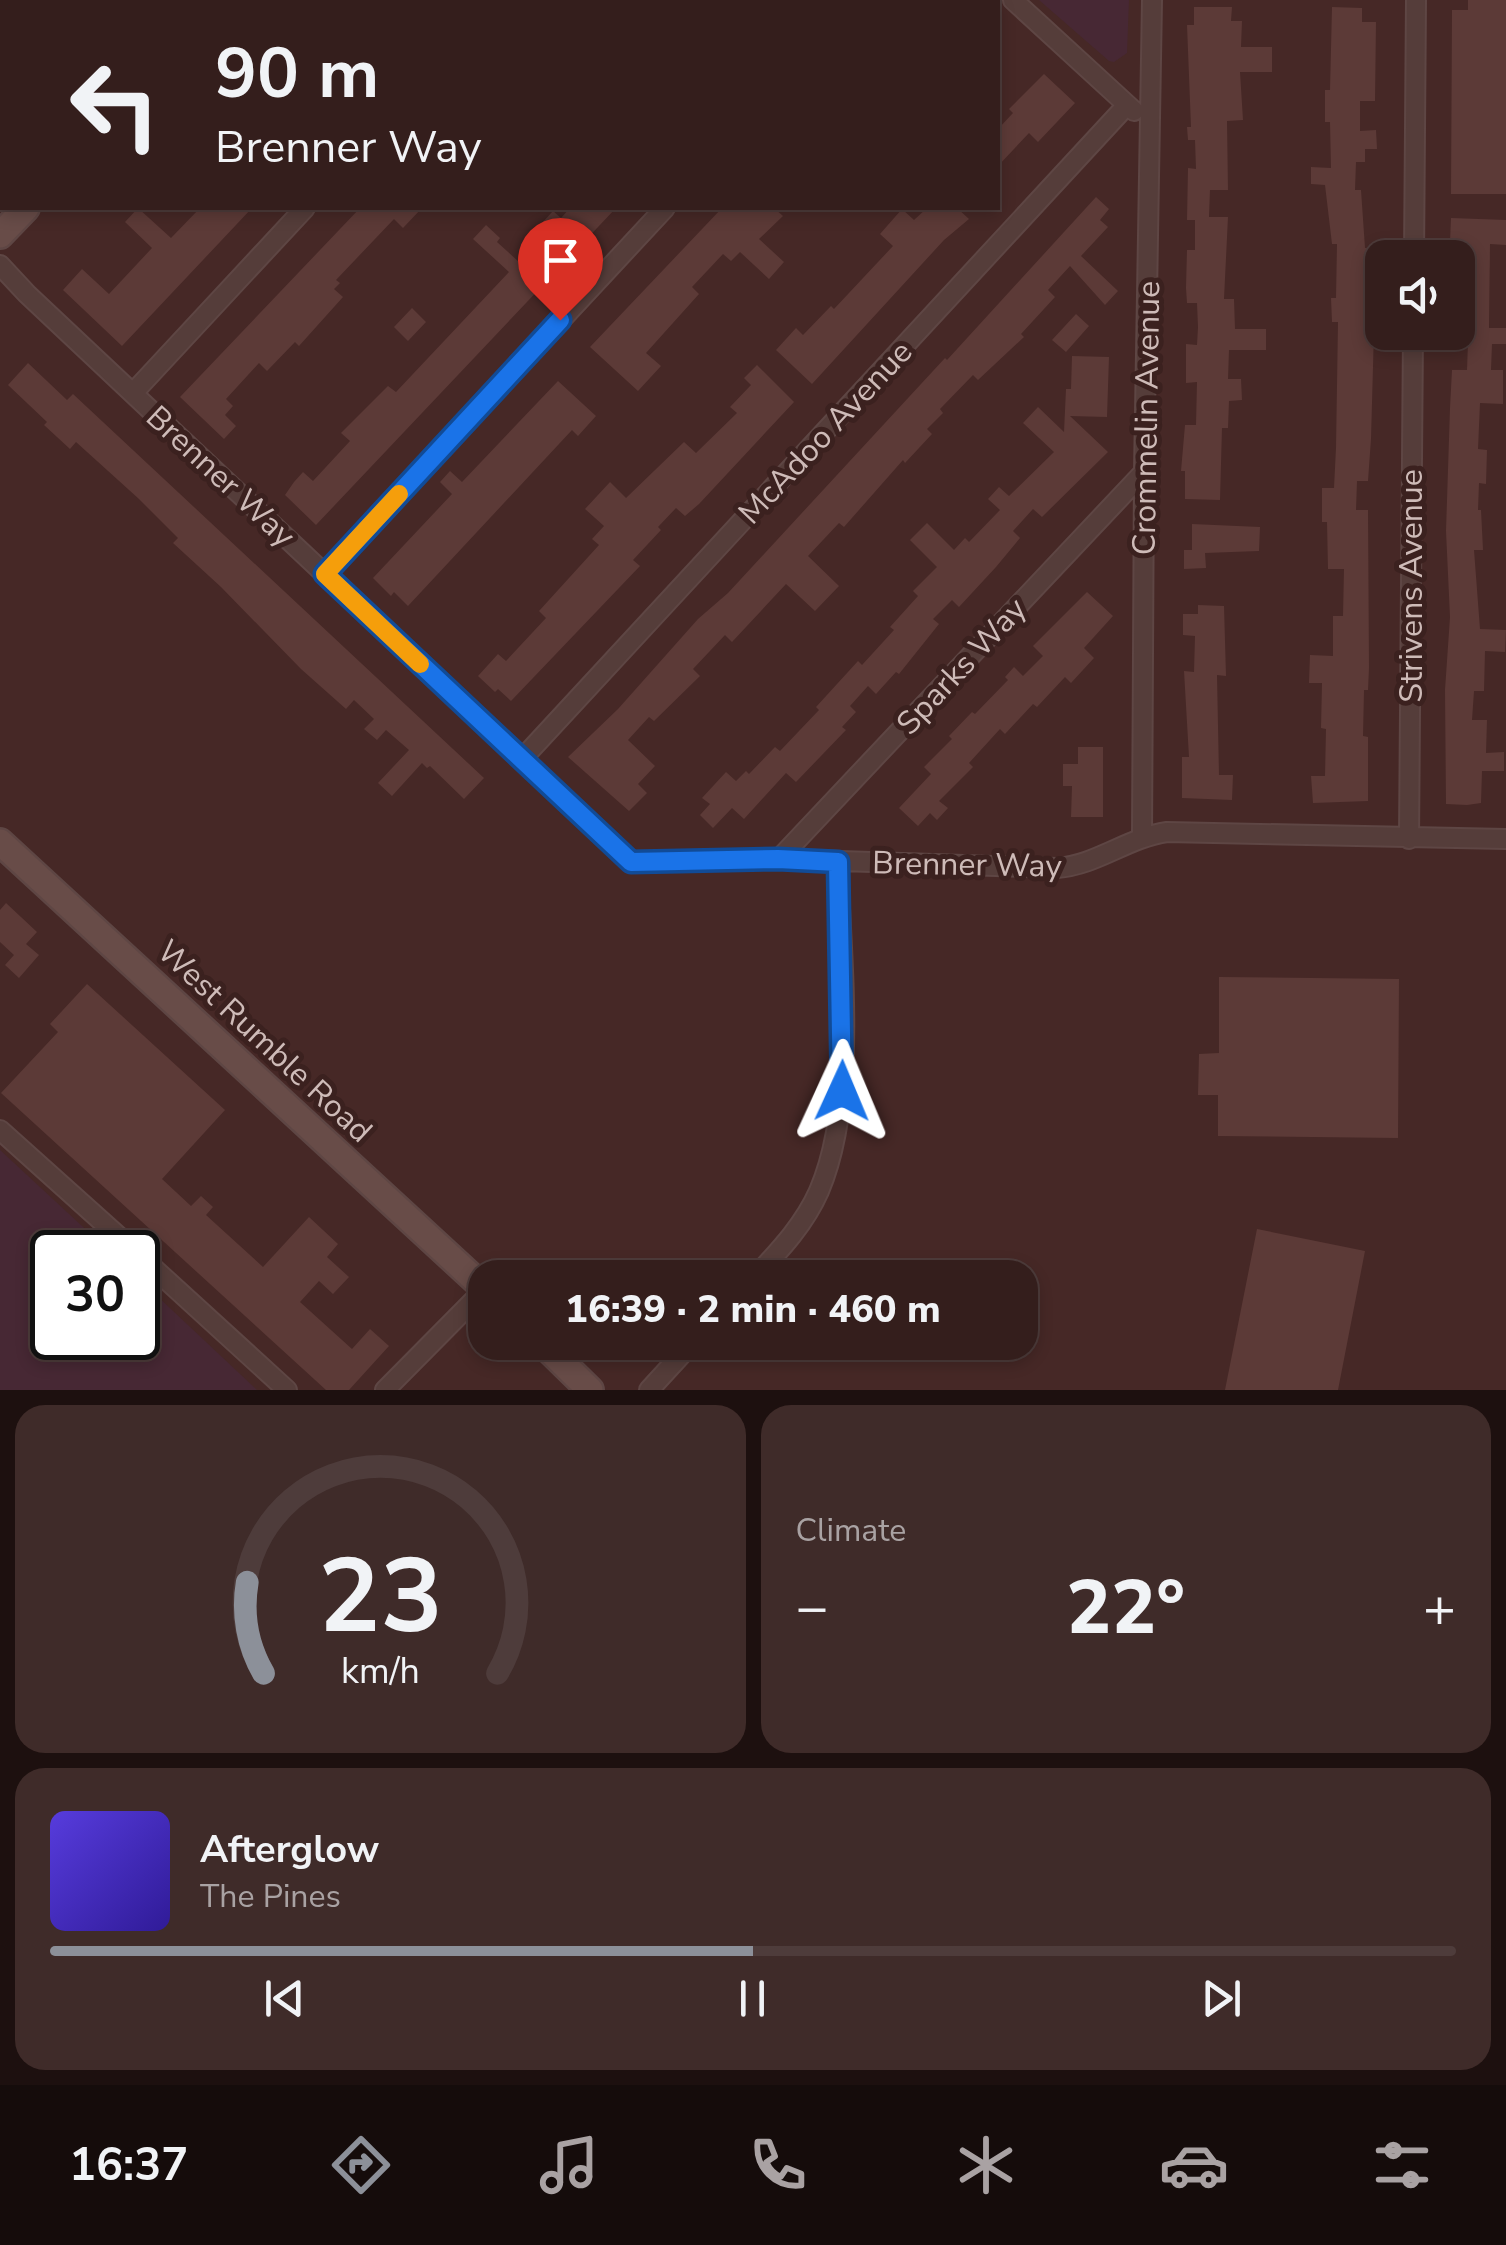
<!DOCTYPE html>
<html lang="en">
<head>
<meta charset="utf-8">
<style>
	:root { --surface:#341e1c; --page:#3f2b29; --text:#f1f3f6; --muted:#a9a2a3; --line:#4e3c3b; --accent:#8c9099 }
	body { margin:0; font-family:"Nunito Sans",sans-serif; background:var(--page); color:var(--text); height:100vh; display:flex; flex-direction:column; font-size:38px; white-space:nowrap }
	* { box-sizing:border-box; margin:0 }
	p { font-size:32px; color:var(--muted) }
	.icon { flex:none; width:55px; height:55px; fill:none; stroke:currentColor; stroke-width:2; stroke-linecap:round; stroke-linejoin:round }
	.map { position:relative; height:1390px; overflow:hidden }
	.drawer { display:flex; flex-direction:column; gap:15px; padding:15px; background:#1d100f; flex:1 }
	.drawer>* { flex:none }
	.guide { position:absolute; left:0px; top:0px; width:1000px; height:210px; box-shadow:0 5px 15px #0003,0 0 0 2px var(--line); background:#341e1c; color:var(--text); overflow:hidden }
	.buttons { position:absolute; left:1365px; top:240px; display:grid; gap:20px }
	.buttons a { display:grid; place-items:center; width:110px; height:110px; border-radius:20px; background:var(--surface); box-shadow:0 5px 15px #0003,0 0 0 2px var(--line); font-size:50px }
	.speed { position:absolute; left:30px; top:1230px; display:flex; gap:20px; font-size:50px; font-weight:700; text-align:center }
	.speed>* { display:grid; place-content:center; width:130px; height:130px; border-radius:50%; background:var(--surface); box-shadow:0 5px 15px #0003,0 0 0 2px var(--line); line-height:1 }
	.speed .limit { border:5px solid #111; border-radius:15px; background:#fff; color:#111 }
	.pin { position:absolute; display:grid; place-items:center; width:85px; height:85px; color:#fff; margin:-102px -42px; border-radius:50% 50% 50% 0; rotate:-45deg; box-shadow:0 0 10px #0007 }
	.pin .icon { rotate:45deg }
	.me { position:absolute; width:110px; margin:-55px; rotate:1deg; stroke-linejoin:round; filter:drop-shadow(0 0 8px #0008) }
	.turn { display:flex; align-items:center; gap:35px; height:210px; padding:0 50px; font-size:45px }
	.turn .icon { width:130px; height:130px; stroke-width:2.5 }
	.turn b { display:block; font-size:70px; line-height:85px }
	.big { font-size:75px; font-weight:800; line-height:1.1 }
	.drawer .card { flex:1; display:flex; flex-direction:column; justify-content:center; gap:15px; min-width:0; padding:0 35px; border-radius:30px; background:var(--page) }
	.drawer .dial { align-items:center; gap:0 }
	.dial svg { height:260px; overflow:visible; fill:none; stroke:var(--line); stroke-width:7; stroke-linecap:round; text-anchor:middle }
	.dial text { fill:var(--text); stroke:none }
	.song { display:flex; align-items:center; gap:30px }
	.cover { width:120px; height:120px; border-radius:15px; background:linear-gradient(135deg,hsl(250 70% 55%),hsl(250 70% 35%)) }
	.played { height:10px; border-radius:5px; background:linear-gradient(90deg,var(--accent) 50%,var(--line) 50%) }
	.keys { display:flex; justify-content:space-around; direction:ltr }
	.heat { display:flex; justify-content:space-between; align-items:center; font-size:55px; direction:ltr }
	.drawer .tiles { flex:1; display:grid; gap:15px; grid-template-columns:1fr 1fr }
	.card:last-child { grid-column:span 2 }
	.trip { position:absolute; left:468px; top:1260px; width:570px; height:100px; border-radius:30px; background:var(--surface); box-shadow:0 5px 15px #0003,0 0 0 2px var(--line); font-weight:800; line-height:100px; text-align:center }
	.tabs { display:flex; height:160px; justify-content:space-around; align-items:center; background:#150c0b; color:var(--muted) }
	.tabs .icon { width:70px; height:70px }
	.tabs .active { color:var(--accent) }
	.tabs b { font-size:45px; color:var(--text) }
	.map>svg:first-child { display:block }
	.green { fill:#472834 }
	.building { fill:#5c3a37 }
	.lines { fill:none; stroke-linecap:round; stroke-linejoin:round }
	.street-casing { stroke:#5e4644; stroke-width:22 }
	.secondary-casing { stroke:#5e4644; stroke-width:30 }
	.street { stroke:#553d3a; stroke-width:18 }
	.secondary { stroke:#684c48; stroke-width:25 }
	.route-casing { stroke:#114b97; stroke-width:25 }
	.route { stroke:#1a73e8; stroke-width:18 }
	.slow { stroke:#f59e0b; stroke-width:18 }
	.labels { text-anchor:middle; stroke-width:10; stroke-linejoin:round; paint-order:stroke }
	.street-label { font-size:32px; fill:#cebbb8; stroke:#3b211f }
</style>
</head>
<body>
<div class="map">
<svg width="1506" height="1390" viewBox="0 0 1506 1390">
	<rect width="100%" height="100%" fill="#462826"/>
	<path class="green" d="M1039,0h90l-2,53 -13,9 -5,-1z
		M0,1150l110,102h-58v86h86v-60l119,112h-257z"/>
	<path class="building" d="M1468,0h38v194h-55l1,-184h16z
		M1194,7h38l-1,14h11l-1,26h31v25h-32l3,48 -16,1 1,69h-18l-1,27h19l-4,82h10l1,30h31v21h-37l-1,29h13l1,21 -13,1 -1,27h-6l-2,72 -35,-1v-28h-4l4,-46h11l1,-43 -11,1v-39l11,1 1,-18 -1,-24h-10l-1,-15 1,-38h8v-30h-8l1,-52 8,1 -1,-29h-7l-1,-13h4l-4,-102h7z
		M1332,7l30,1v14h14l-1,79h-15v30l16,-1 1,19h-12v13h-9l-1,28h6l4,58h9v34h-3l3,49 -3,108 -3,42h-11l-1,29h12l1,158 -1,22h-4l-1,46 5,1v64l-55,2 -2,-27h14l1,-47 -5,-1 1,-45h-13l1,-28 23,1v-40h10l1,-47h-16l-1,-47h-5v-34h12l2,-40 2,-126h-6l-1,-24h5l1,-54h-5l-7,-59 -14,-1v-17l20,1 -1,-46h-5v-32h5z
		M1044,74l31,29 -37,39 -9,-9 -31,33v-37l15,-16 -4,-4z
		M1096,197l13,12 -9,11 8,7 -27,29 37,35 -13,14 -35,-39 -22,24 7,7 -34,37 3,3 -46,43 -5,-5 -33,34 3,4 -16,16 5,5 -27,29 -2,-3 -59,67 -5,-4 -31,33 31,30 -24,25 -29,-27 -54,58 -7,-7 -32,34 7,7 -46,45 -5,-4 -21,23 27,26 -17,18 9,9 -18,18 -61,-54 50,-48 80,-90 30,-26 217,-235 2,2z
		M138,208l33,30 29,-30h52l-130,138 -59,-56 19,-21 27,25 43,-46 -27,-26z
		M360,208h62l-19,20 -9,-9 -58,61 4,3 -6,6 9,8 -44,49 -4,-4 -28,29 -8,-8 -33,36 7,7 -8,9 11,11 -12,13 -44,-42z
		M570,208h46l-300,317 -31,-30 9,-13 9,-10 10,9 37,-40 -9,-8 47,-47 8,6 113,-120 -36,-33 13,-14 14,13 -3,4 22,20 18,-19 -7,-7 23,-25 8,7z
		M722,208h52l9,8 -24,23 25,23 -15,17 -29,-27 -9,9 -8,-7 -31,33 7,7 -53,59 15,13 -23,25 -48,-44z
		M927,208h30l12,11 -25,21 -132,144 -36,-34 20,-22 7,7 28,-29 3,3 59,-63 -13,-12 22,-25 12,11z
		M1451,218l55,2v25l-16,-1 -1,84h17v16h-14l-1,26h12v34l-23,-1 -2,46 9,1 -1,34 -7,-1 -1,27h3l2,40h-9l6,79 26,1 -1,22 -20,-1 -1,40h-10l-2,29h15l-1,33 18,-1v19h-22l-1,32 -14,2 -21,-1 -1,-114 5,-73 -4,-86 4,-123 2,-38h15l1,-28 -10,-1v-83h-5v-15l-3,-1z
		M412,308l14,14 -18,19 -14,-14z
		M1076,314l13,12 -23,26 -14,-12z
		M1072,356l37,1 -2,60 -37,-1 38,36 -66,65 -9,-8 -20,22 7,7 -24,29 -37,40 -7,-7 -19,19 6,5 -40,50 -3,-2 -20,22 -8,-8 -18,20 6,6 -14,15 4,3 -50,52 -10,-9 -42,46 -12,-11 -19,20 -13,-13 10,-11 -8,-6 24,-26 10,9 10,-10 3,3 26,-27 5,4 39,-41 -3,-3 42,-46 4,4 32,-35 -4,-3 28,-31 -5,-5 24,-24 -27,-27 17,-17 27,27 11,-12 4,4 31,-32 -12,-11 11,-12 10,9 45,-44 -31,-29 15,-16 26,25 2,-43h5z
		M28,363l39,37 6,-6 411,384 -20,21 -34,-33 -3,2 -5,-5 -30,33 -14,-13 31,-33 -23,-20 -9,10 -13,-11 10,-10 -20,-19 -8,9 -45,-40 -80,-82 -48,-44 5,-5 -39,-39 -63,-57 -6,7 -26,-24 3,-3 -39,-37z
		M757,365l37,37 -95,102 -14,12 -9,-8 -18,19 3,3 -28,30 7,6 -129,135 -13,-12 -3,3 -17,-16 20,-22 8,7 40,-43 -7,-7 60,-66 -7,-6 12,-13 -19,-17 25,-27 16,16 58,-56 12,11 41,-40 -7,-6 21,-22 -7,-7z
		M558,381l38,35 -18,20 -6,-6 -164,176 -14,-14 -3,4 -18,-18 79,-84 -12,-12 10,-11 12,11z
		M1192,524l68,3 -1,24 -54,2 1,15 -22,1v-19h8z
		M1087,592l26,24 -29,32 10,10 -23,25 -6,-6 -28,30 -4,-3 -28,30 -5,-5 -31,34 4,4 -34,34 9,7 -11,12 -7,-7 -12,13 -19,-18 32,-34 -7,-7 28,-28 -3,-3 23,-24 3,2 33,-34 -3,-3 9,-10 9,9 20,-20 -10,-10z
		M1198,605l26,1 2,70 -9,-1 2,100h14l-1,25 -50,-2v-41h7l-5,-86 10,1 1,-36 -12,-1v-21h15z
		M1078,747h25v70h-32l1,-31h-9v-22h15z
		M6,903l31,29 -11,12 13,11 -20,23 -14,-13 9,-10 -14,-13v-32z
		M1219,977l180,2 -1,159 -180,-2v-41h-20l1,-41 20,-1z
		M87,984l138,126 -63,69 29,27 10,-10 12,11 -7,8 57,52 46,-50 29,27 -11,13 22,20 -16,17 -14,-13 -19,21 52,47 18,-20 19,17 -40,44h-23l-325,-297 57,-61 -8,-8z
		M1257,1229l108,22 -27,139h-113z"/>
	<g class="lines">
		<defs>
			<path id="street" d="M1013,0l121,111
				M495,2l3,-2
				M855,2l2,-2
				M1414,258l2,-258
				M0,265l27,29 604,568 148,-3 278,9c40,-3 70,-30 110,-36l339,7
				M133,393l172,-185
				M325,574l340,-366
				M522,759l605,-654
				M1142,837l2,-365 8,-472
				M1409,839l4,-507
				M779,859l365,-387
				M0,1130l136,122
				M138,1254l149,136
				M754,1278c25,-27 50,-53 65,-87 39,-91 22,-230 19,-328
				M385,1390l100,-101
				M649,1390l44,-48"/>
			<path id="secondary" d="M222,2l2,-2
				M0,235l26,-27
				M0,842l485,447
				M541,1342l49,48"/>
		</defs>
		<use href="#street" class="street-casing"/>
		<use href="#secondary" class="secondary-casing"/>
		<use href="#street" class="street"/>
		<use href="#secondary" class="secondary"/>
	</g>
	<g class="lines">
		<defs>
			<path id="route" d="M560,320l-235,254 306,288 147,-3 60,3 4,229"/>
		</defs>
		<use href="#route" class="route-casing"/>
		<use href="#route" class="route"/>
		<path class="slow" d="M399,494l-74,80 95,90"/>
	</g>
	<g class="labels">
		<g class="street-label">
			<text transform="translate(1146 418) rotate(-89)" y="11">Crommelin Avenue</text>
			<text transform="translate(825 432) rotate(-47)" y="11">McAdoo Avenue</text>
			<text transform="translate(221 476) rotate(43)" y="11">Brenner Way</text>
			<text transform="translate(1411 586) rotate(-90)" y="11">Strivens Avenue</text>
			<text transform="translate(961 666) rotate(-47)" y="11">Sparks Way</text>
			<text transform="translate(967 864) rotate(1)" y="11">Brenner Way</text>
			<text transform="translate(265 1041) rotate(43)" y="11">West Rumble Road</text>
		</g>
	</g>
</svg>
<div class="buttons">
<a><svg class="icon" aria-label="sound" viewBox="0 0 24 24"><path d="M4 9h4l5-4v14l-5-4H4zM17 9q2 3 0 6"/></svg></a>
</div>
<div class="speed"><div class="limit">30</div></div>
<div class="pin" style="left:560px;top:320px;background:#d93025"><svg class="icon" aria-label="arrive" viewBox="0 0 24 24"><path d="M6 21V4h12l-3 4 3 4H6"/></svg></div>
<svg class="me" style="left:842px;top:1091px" viewBox="-20 -20 40 40"><path d="M0-17L14 15 0 8-14 15z" fill="#1a73e8" stroke="#fff" stroke-width="4"/></svg>
<div class="trip">16:39 · 2 min · 460 m</div>
<div class="guide">
<div class="turn"><svg class="icon" aria-label="left" viewBox="0 0 24 24"><path d="M17 20v-9H6M10 6l-5 5 5 5"/></svg><div><b>90 m</b>Brenner Way</div></div>
</div>
</div>
<section class="drawer">
<div class="tiles">
<div class="card dial"><svg viewBox="0 0 100 80">
<path d="M14 69A42 42 0 1 1 86 69"/>
<path d="M14 69A42 42 0 0 1 9 41" stroke="#8c9099"/>
<text x="50" y="56" font-size="32" font-weight="700">23</text>
<text x="50" y="72" font-size="11">km/h</text>
</svg></div>
<div class="card"><p>Climate</p>
<div class="heat"><a>−</a><b class="big">22°</b><a>+</a></div>
</div>
<div class="card">
<div class="song"><i class="cover"></i><div><b>Afterglow</b><p>The Pines</p></div></div>
<div class="played"></div>
<div class="keys"><svg class="icon" aria-label="previous" viewBox="0 0 24 24"><path d="M18 5L8 12l10 7zM5 5v14"/></svg><svg class="icon" aria-label="pause" viewBox="0 0 24 24"><path d="M8 5v14M16 5v14"/></svg><svg class="icon" aria-label="next" viewBox="0 0 24 24"><path d="M6 5l10 7-10 7zM19 5v14"/></svg></div>
</div>
</div>
</section>
<nav class="tabs">
<b>16:37</b>
<svg class="icon active" aria-label="directions" viewBox="0 0 24 24"><path d="M12 3l9 9-9 9-9-9zM9 14v-3h6M13 9l2 2-2 2"/></svg>
<svg class="icon" aria-label="music" viewBox="0 0 24 24"><path d="M9 18V5l10-2v13"/><circle cx="6" cy="18" r="3"/><circle cx="16" cy="16" r="3"/></svg>
<svg class="icon" aria-label="phone" viewBox="0 0 24 24"><path d="M5 4h4l2 5-3 2q2 4 5 5l2-3 5 2v4C11 20 4 13 5 4z"/></svg>
<svg class="icon" aria-label="climate" viewBox="0 0 24 24"><path d="M12 3v18M4 7l16 10M4 17L20 7"/></svg>
<svg class="icon" aria-label="car" viewBox="0 0 24 24"><path d="M5 17H2v-5l4-1 3-4h7l3 4 3 1v5h-3M9 17h6M6 11h13"/><circle cx="7" cy="17" r="2"/><circle cx="17" cy="17" r="2"/></svg>
<svg class="icon" aria-label="filters" viewBox="0 0 24 24"><path d="M4 7h16M4 17h16"/><circle cx="9" cy="7" r="2"/><circle cx="15" cy="17" r="2"/></svg>
</nav>
</body>
</html>
